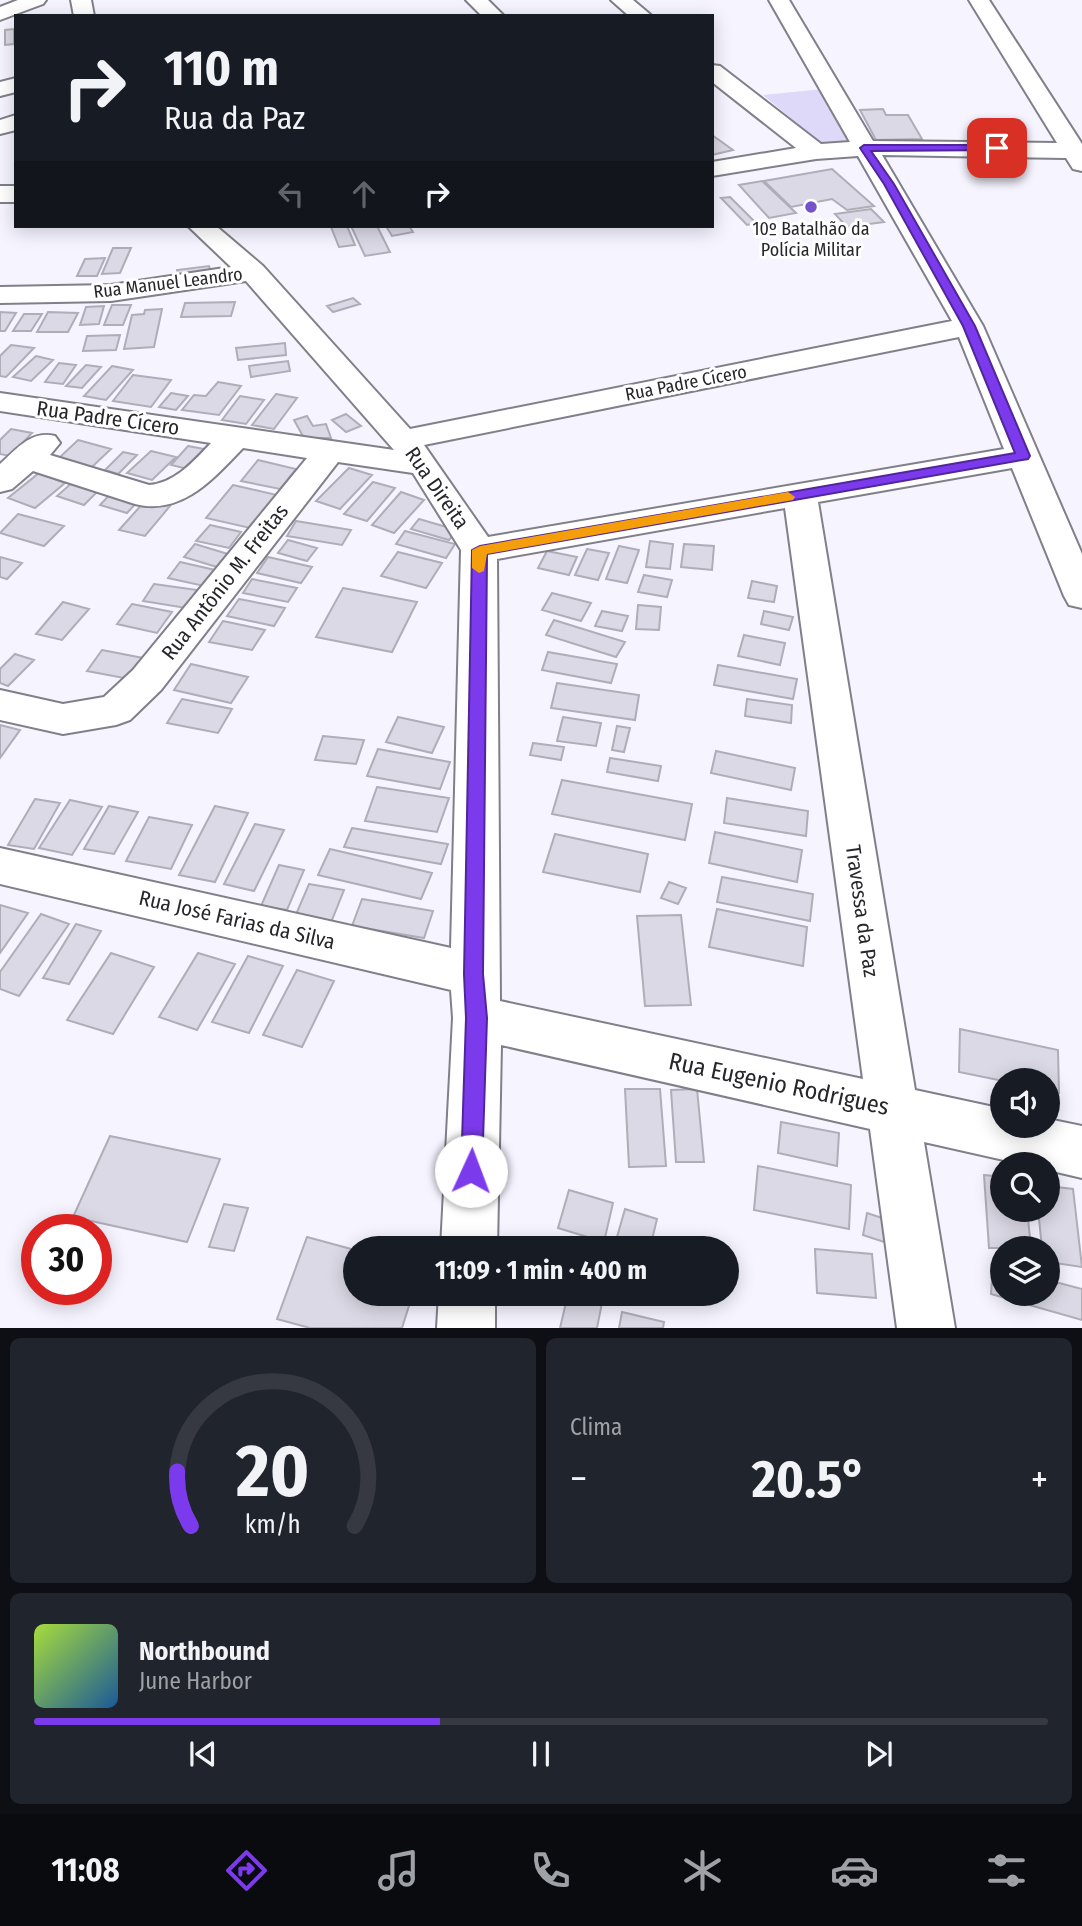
<!DOCTYPE html>
<html lang="pt">
<head>
<meta charset="utf-8">
<style>
	:root { --surface:#171b24; --page:#20242c; --text:#f1f3f6; --muted:#9ea1a6; --line:#363941; --accent:#7c3aed }
	body { margin:0; font-family:"Fira Sans Condensed",sans-serif; background:var(--page); color:var(--text); height:100vh; display:flex; flex-direction:column; font-size:26px; white-space:nowrap }
	* { box-sizing:border-box; margin:0 }
	p { font-size:23px; color:var(--muted) }
	.icon { flex:none; width:38px; height:38px; fill:none; stroke:currentColor; stroke-width:2; stroke-linecap:round; stroke-linejoin:round }
	.map { position:relative; height:1328px; overflow:hidden }
	.panel { display:flex; flex-direction:column; gap:10px; padding:10px; background:#0d0f14; flex:1 }
	.panel>* { flex:none }
	.banner { position:absolute; left:14px; top:14px; width:700px; height:214px; border-radius:0px; box-shadow:0 4px 18px #0003; background:#171b24; color:var(--text); overflow:hidden }
	.buttons { position:absolute; left:990px; top:1068px; display:grid; gap:14px }
	.buttons a { display:grid; place-items:center; width:70px; height:70px; border-radius:50%; background:var(--surface); box-shadow:0 4px 18px #0003; font-size:35px }
	.speed { position:absolute; left:21px; top:1214px; display:flex; gap:14px; font-size:35px; font-weight:700; text-align:center }
	.speed>* { display:grid; place-content:center; width:91px; height:91px; border-radius:50%; background:var(--surface); box-shadow:0 4px 18px #0003; line-height:1 }
	.speed .limit { border:10px solid #d22; background:#fff; color:#111 }
	.pin { position:absolute; display:grid; place-items:center; width:60px; height:60px; color:#fff; margin:-30px; border-radius:14px; box-shadow:0 4px 10px #0006 }
	.me { position:absolute; width:77px; margin:-38px; rotate:2deg; stroke-linejoin:round; filter:drop-shadow(0 0 5px #0008) }
	.turn { display:flex; align-items:center; gap:24px; height:147px; padding:0 35px; font-size:32px }
	.turn .icon { width:91px; height:91px; stroke-width:2.5 }
	.turn b { display:block; font-size:49px; line-height:60px }
	.lanes { display:flex; align-items:center; height:66px; padding:0 35px; background:#0003; justify-content:center; gap:35px; direction:ltr }
	.lanes .off { opacity:.35 }
	.big { font-size:52px; font-weight:700; line-height:1.1 }
	.panel .tile { flex:1; display:flex; flex-direction:column; justify-content:center; gap:10px; min-width:0; padding:0 24px; border-radius:10px; background:var(--page) }
	.panel .dial { align-items:center; gap:0 }
	.dial svg { height:182px; overflow:visible; fill:none; stroke:var(--line); stroke-width:7; stroke-linecap:round; text-anchor:middle }
	.dial text { fill:var(--text); stroke:none }
	.song { display:flex; align-items:center; gap:21px }
	.cover { width:84px; height:84px; border-radius:10px; background:linear-gradient(135deg,hsl(80 70% 55%),hsl(210 70% 35%)) }
	.played { height:7px; border-radius:4px; background:linear-gradient(90deg,var(--accent) 40%,var(--line) 40%) }
	.keys { display:flex; justify-content:space-around; direction:ltr }
	.heat { display:flex; justify-content:space-between; align-items:center; font-size:38px; direction:ltr }
	.panel .tiles { flex:1; display:grid; gap:10px; grid-template-columns:1fr 1fr }
	.tile:last-child { grid-column:span 2 }
	.trip { position:absolute; left:343px; top:1236px; width:396px; height:70px; border-radius:35px; background:var(--surface); box-shadow:0 4px 18px #0003; font-weight:700; line-height:70px; text-align:center }
	.tabs { display:flex; height:112px; justify-content:space-around; align-items:center; background:#090b0e; color:var(--muted) }
	.tabs .icon { width:49px; height:49px }
	.tabs .active { color:var(--accent) }
	.tabs b { font-size:32px; color:var(--text) }
	.map>svg:first-child { display:block }
	.green { fill:#ded9f9 }
	.building { fill:#dbd9e5; stroke:#afadb8; stroke-width:2 }
	.lines { fill:none; stroke-linecap:round; stroke-linejoin:round }
	.street-casing { stroke:#817f89; stroke-width:4 }
	.secondary-casing { stroke:#817f89; stroke-width:4 }
	.street { fill:#fff; fill-rule:evenodd }
	.secondary { fill:#fff; fill-rule:evenodd }
	.route { fill:#7c3aed; stroke:#51269a; stroke-width:2 }
	.slow { fill:#f59e0b }
	.poi-dot { fill:#7551ca; stroke:#fff; stroke-width:2.5 }
	.labels { text-anchor:middle; stroke-width:6; stroke-linejoin:round; paint-order:stroke }
	.far-poi-label { font-size:18px; fill:#27262a; stroke:#fff }
	.far-street-label { font-size:18px; fill:#27262a; stroke:#fff }
	.street-label { font-size:21px; fill:#27262a; stroke:#fff }
	.near-street-label { font-size:24px; fill:#27262a; stroke:#fff }
</style>
</head>
<body>
<div class="map">
<svg width="1082" height="1328" viewBox="0 0 1082 1328">
	<rect width="100%" height="100%" fill="#f5f4ff"/>
	<path class="green" d="M823,89l28,51 -29,4 -59,-49z"/>
	<path class="building" d="M14,29v15l-9,1v-15z
		M883,109l3,6h22l14,24 -46,1 -16,-30z
		M712,135l21,15 -21,5z
		M832,169l42,37 -27,4 -15,-11 -41,8 -27,-26z
		M762,181l34,32 -27,5 -30,-33z
		M730,197l26,26 -9,2 -26,-27z
		M871,209l13,13 -37,5 -12,-13z
		M347,226l8,19 -16,2 -8,-20z
		M351,226h26l13,26 -25,4z
		M386,226h23l4,6 -21,4z
		M113,248h18l-11,25 -18,1z
		M105,258l-8,18h-20l8,-17z
		M209,266l2,8 -33,5 -1,-9z
		M353,298l7,6 -27,8 -6,-6z
		M235,302l-4,14 -50,1 4,-14z
		M112,305h19l-8,20h-19z
		M104,306l-5,18 -19,1 6,-18z
		M162,309l-8,38 -30,2 8,-34 12,-1 1,-4z
		M0,312l16,1 -11,18h-5z
		M48,312l30,1 -10,19h-31z
		M24,314h18l-11,17h-18z
		M120,335l-4,15 -33,1 4,-15z
		M285,343l1,12 -48,5 -2,-12z
		M11,345l23,3 -28,29 -6,-1v-20z
		M36,356l17,4 -22,21 -18,-4z
		M288,361l2,10 -39,6 -2,-11z
		M59,363l17,2 -13,19 -18,-2z
		M86,365l15,2 -19,21 -16,-2z
		M112,366l21,4 -27,30 -22,-4z
		M133,375l38,5 -20,27 -38,-6z
		M218,382l23,4 -22,29 -37,-5 12,-15 12,1z
		M171,393l17,3 -12,14 -17,-3z
		M276,394l21,4 -23,31 -22,-4z
		M240,396l24,4 -18,24 -24,-4z
		M346,414l15,12 -15,6 -14,-12z
		M307,416l6,10 13,-2 5,14h-27l-10,-18z
		M11,429l21,4 -22,23 -10,-2v-14z
		M78,440l33,9 -19,18 -33,-9z
		M188,446l21,4 -17,20 -21,-5z
		M151,451l25,6 -24,23 -25,-7z
		M123,452l14,3 -19,19 -13,-4z
		M258,460l38,9 -16,20 -39,-8z
		M349,468l23,7 -32,34 -24,-8z
		M39,473l26,10 -30,25 -27,-10z
		M74,481l26,8 -16,16 -27,-9z
		M373,482l22,6 -28,33 -23,-7z
		M233,485l44,10 -27,33 -44,-10z
		M113,491l28,7 -14,15 -27,-8z
		M401,492l23,8 -30,33 -22,-8z
		M145,501l25,5 -25,30 -26,-6z
		M18,514l46,12 -20,20 -44,-13z
		M419,519l38,11 -8,10 -38,-11z
		M296,521l55,9 -9,15 -55,-9z
		M210,525l31,7 -12,16 -33,-7z
		M405,531l50,13 -9,14 -50,-14z
		M288,540l29,8 -10,13 -29,-8z
		M650,541l23,3 -3,25 -24,-2z
		M195,544l33,10 -11,13 -33,-10z
		M684,544l30,2 -2,24 -31,-3z
		M619,546l20,4 -12,33 -21,-4z
		M587,549l22,4 -11,27 -23,-5z
		M547,551l30,6 -8,18 -31,-7z
		M398,552l44,11 -16,25 -45,-12z
		M0,557l22,6 -15,16 -7,-2z
		M268,557l44,10 -11,16 -44,-10z
		M180,562l35,8 -11,16 -36,-8z
		M644,575l28,5 -5,17 -29,-5z
		M252,579l45,9 -9,14 -45,-9z
		M752,581l25,5 -3,16 -26,-4z
		M154,584l43,6 -11,18 -43,-7z
		M343,588l74,14 -25,50 -76,-15z
		M552,593l39,10 -10,18 -39,-11z
		M239,599l46,9 -11,18 -47,-10z
		M63,602l26,7 -27,31 -26,-6z
		M132,604l40,8 -15,21 -40,-9z
		M638,605l23,2 -2,23 -23,-1z
		M602,611l26,5 -6,15 -27,-5z
		M764,611l29,6 -4,13 -28,-6z
		M554,620l71,22 -9,15 -70,-22z
		M223,621l42,9 -13,20 -43,-8z
		M744,635l41,8 -5,22 -42,-9z
		M102,650l41,8 -14,21 -42,-8z
		M548,652l69,12 -6,19 -69,-13z
		M15,654l19,6 -26,26 -8,-3v-14z
		M191,664l57,13 -17,26 -57,-13z
		M718,665l79,14 -4,20 -79,-14z
		M557,683l82,12 -4,25 -84,-12z
		M182,699l50,10 -14,24 -51,-10z
		M747,699l45,6 -1,18 -46,-7z
		M398,717l46,10 -12,26 -46,-11z
		M563,717l38,6 -5,23 -39,-5z
		M0,725l20,5 -20,28z
		M617,726l13,2 -6,24 -12,-2z
		M323,736l41,4 -8,24 -41,-4z
		M533,743l31,4 -3,13 -31,-5z
		M378,749l72,13 -10,27 -73,-13z
		M716,751l79,17 -4,22 -80,-17z
		M610,758l51,8 -3,15 -51,-9z
		M562,780l130,24 -7,36 -133,-26z
		M377,787l72,11 -12,34 -72,-11z
		M727,798l81,13 -2,25 -82,-13z
		M35,799l25,4 -26,46 -26,-4z
		M70,800l32,7 -30,48 -33,-7z
		M109,806l29,6 -24,42 -30,-5z
		M215,806l33,7 -33,69 -36,-7z
		M149,817l43,8 -21,44 -45,-8z
		M255,824l29,6 -30,61 -30,-7z
		M352,828l96,16 -7,20 -97,-17z
		M715,832l87,18 -5,32 -88,-19z
		M555,834l93,20 -8,38 -97,-20z
		M330,849l102,24 -11,26 -103,-24z
		M279,865l25,5 -17,40 -26,-4z
		M722,877l91,17 -3,27 -93,-19z
		M669,882l17,6 -8,16 -17,-6z
		M309,884l35,6 -14,35 -36,-6z
		M362,899l71,12 -9,27 -72,-12z
		M0,905l28,8 -28,40z
		M717,909l90,18 -4,39 -94,-19z
		M41,914l28,10 -50,72 -19,-7v-17z
		M681,915l10,90 -46,1 -8,-90z
		M76,924l25,7 -32,53 -26,-6z
		M111,953l43,14 -41,67 -46,-14z
		M198,953l37,11 -38,66 -38,-13z
		M248,956l35,10 -34,67 -37,-11z
		M297,970l37,11 -32,66 -39,-12z
		M960,1029l98,21 1,43 -11,-2v-11l-45,1 -44,-9z
		M625,1089h35l6,77 -37,1z
		M697,1089l7,73h-28l-5,-72z
		M781,1122l58,11 -2,33 -59,-13z
		M110,1136l110,23 -33,83 -114,-25z
		M758,1166l93,19 -2,44 -95,-19z
		M984,1175l19,2v32h24l4,39h-42z
		M1048,1186l25,3 9,78 -34,-5v-14h-6l-4,-39h10z
		M569,1190l44,13 -9,39 -46,-14z
		M224,1204l24,4 -14,43 -25,-4z
		M625,1209l32,10 -7,29h-22l-13,-4z
		M867,1213l27,9 -4,22 -27,-9z
		M307,1237l48,13v43h58l-11,35h-92l-33,-9z
		M815,1249l57,5 4,44 -59,-5z
		M993,1265l10,2v26h45v-13l34,9v31l-91,-26z
		M568,1294l34,9 -5,25h-37z
		M622,1312l42,10 -1,6h-44z"/>
	<g class="lines">
		<defs>
			<path id="street" d="M71,0h20l3,16h-20z
				M466,0h22l16,16h-22z
				M611,0h22l19,16h-23z
				M769,0h20l84,141 184,2 -88,-143h20l93,144v27l-9,-2 -7,-11 -184,-3 101,171 99,228v54l-13,-3 -5,-9 -52,-128 -194,34 97,588 88,19v16h45v-6l34,7v52l-34,-8v-6h-27l-97,-22 31,186h-58l-27,-199 -369,-84 -4,203h-56l12,-230 -2,-28 -451,-106v-36l451,100 10,-398 -48,-77 -75,-11 -177,228 -31,30 -14,5 -53,9 -63,-14v-30l63,14 41,-7 29,-27 174,-212 -64,-10c-29,30 -61,68 -108,56l-102,-33 -21,18 -12,3v-28c17,-15 31,-34 55,-28l5,7 -10,12 99,30c26,-2 45,-24 62,-42l-211,-32v-18l394,57 -148,-169 -135,20 -111,2v-16l111,-2 120,-18 -43,-41h28l47,40 147,163 542,-108 -94,-165 -42,3 -104,17v-14l84,-14 -84,-66v-17l8,1 101,78 29,-2zM959,337l45,112 -516,88 -64,-92zM785,508l78,571 -363,-78 -3,-442z
				M16,78v14l-16,4v-14z
				M16,115v15l-16,4v-14z
				M0,186h16v16h-16z
				M439,1293h56v35h-58z"/>
			<path id="secondary" d="M18,0h28l-3,4 -43,16v-13z"/>
		</defs>
		<use href="#street" class="street-casing"/>
		<use href="#secondary" class="secondary-casing"/>
		<use href="#street" class="street"/>
		<use href="#secondary" class="secondary"/>
	</g>
	<path class="route" d="M997,145l3,1v4l-129,1 23,33 81,142 55,130 -2,3 -541,95 -4,420 4,44 -5,153 -3,8 -8,3 -7,-3 -3,-8 5,-153 -2,-44 8,-424 8,-4 535,-93 -52,-127 -79,-142 -24,-36 4,-3z"/>
	<path class="slow" d="M788,492l7,5 -2,3 -306,54 -3,17 -5,2 -7,-5v-18l8,-4z"/>
	<circle class="poi-dot" cx="811" cy="207" r="7"/>
	<g class="labels">
		<g class="far-poi-label">
			<text x="811" y="235">10º Batalhão da<tspan x="811" dy="21">Polícia Militar</tspan></text>
		</g>
		<g class="far-street-label">
			<text transform="translate(168 283) rotate(-7)" y="6">Rua Manuel Leandro</text>
			<text transform="translate(686 383) rotate(-11)" y="6">Rua Padre Cícero</text>
		</g>
		<g class="street-label">
			<text transform="translate(108 418) rotate(8)" y="7">Rua Padre Cícero</text>
			<text transform="translate(437 488) rotate(55)" y="7">Rua Direita</text>
			<text transform="translate(225 582) rotate(-52)" y="7">Rua Antônio M. Freitas</text>
			<text transform="translate(862 911) rotate(82)" y="7">Travessa da Paz</text>
			<text transform="translate(237 920) rotate(13)" y="7">Rua José Farias da Silva</text>
		</g>
		<g class="near-street-label">
			<text transform="translate(779 1084) rotate(12)" y="8">Rua Eugenio Rodrigues</text>
		</g>
	</g>
</svg>
<div class="buttons">
<a><svg class="icon" aria-label="sound" viewBox="0 0 24 24"><path d="M4 9h4l5-4v14l-5-4H4zM17 9q2 3 0 6"/></svg></a>
<a><svg class="icon" aria-label="search" viewBox="0 0 24 24"><circle cx="10" cy="10" r="6"/><path d="M15 15l6 6"/></svg></a>
<a><svg class="icon" aria-label="layers" viewBox="0 0 24 24"><path d="M12 4l9 5-9 5-9-5zM3 14l9 5 9-5"/></svg></a>
</div>
<div class="speed"><div class="limit">30</div></div>
<div class="pin" style="left:997px;top:148px;background:#d93025"><svg class="icon" aria-label="arrive" viewBox="0 0 24 24"><path d="M6 21V4h12l-3 4 3 4H6"/></svg></div>
<svg class="me" style="left:471px;top:1171px" viewBox="-20 -20 40 40"><circle r="19" fill="#fff"/><path d="M0-13L10 11 0 6-10 11z" fill="#7c3aed"/></svg>
<div class="trip">11:09 · 1 min · 400 m</div>
<div class="banner">
<div class="turn"><svg class="icon" aria-label="right" viewBox="0 0 24 24"><path d="M7 20v-9h11M14 6l5 5-5 5"/></svg><div><b>110 m</b>Rua da Paz</div></div>
<div class="lanes"><svg class="icon off" aria-label="left" viewBox="0 0 24 24"><path d="M17 20v-9H6M10 6l-5 5 5 5"/></svg><svg class="icon off" aria-label="ahead" viewBox="0 0 24 24"><path d="M12 20V5M6 11l6-6 6 6"/></svg><svg class="icon" aria-label="right" viewBox="0 0 24 24"><path d="M7 20v-9h11M14 6l5 5-5 5"/></svg></div>
</div>
</div>
<section class="panel">
<div class="tiles">
<div class="tile dial"><svg viewBox="0 0 100 80">
<path d="M14 69A42 42 0 1 1 86 69"/>
<path d="M14 69A42 42 0 0 1 8 45" stroke="#7c3aed"/>
<text x="50" y="56" font-size="32" font-weight="700">20</text>
<text x="50" y="72" font-size="11">km/h</text>
</svg></div>
<div class="tile"><p>Clima</p>
<div class="heat"><a>−</a><b class="big">20.5°</b><a>+</a></div>
</div>
<div class="tile">
<div class="song"><i class="cover"></i><div><b>Northbound</b><p>June Harbor</p></div></div>
<div class="played"></div>
<div class="keys"><svg class="icon" aria-label="previous" viewBox="0 0 24 24"><path d="M18 5L8 12l10 7zM5 5v14"/></svg><svg class="icon" aria-label="pause" viewBox="0 0 24 24"><path d="M8 5v14M16 5v14"/></svg><svg class="icon" aria-label="next" viewBox="0 0 24 24"><path d="M6 5l10 7-10 7zM19 5v14"/></svg></div>
</div>
</div>
</section>
<nav class="tabs">
<b>11:08</b>
<svg class="icon active" aria-label="directions" viewBox="0 0 24 24"><path d="M12 3l9 9-9 9-9-9zM9 14v-3h6M13 9l2 2-2 2"/></svg>
<svg class="icon" aria-label="music" viewBox="0 0 24 24"><path d="M9 18V5l10-2v13"/><circle cx="6" cy="18" r="3"/><circle cx="16" cy="16" r="3"/></svg>
<svg class="icon" aria-label="phone" viewBox="0 0 24 24"><path d="M5 4h4l2 5-3 2q2 4 5 5l2-3 5 2v4C11 20 4 13 5 4z"/></svg>
<svg class="icon" aria-label="climate" viewBox="0 0 24 24"><path d="M12 3v18M4 7l16 10M4 17L20 7"/></svg>
<svg class="icon" aria-label="car" viewBox="0 0 24 24"><path d="M5 17H2v-5l4-1 3-4h7l3 4 3 1v5h-3M9 17h6M6 11h13"/><circle cx="7" cy="17" r="2"/><circle cx="17" cy="17" r="2"/></svg>
<svg class="icon" aria-label="filters" viewBox="0 0 24 24"><path d="M4 7h16M4 17h16"/><circle cx="9" cy="7" r="2"/><circle cx="15" cy="17" r="2"/></svg>
</nav>
</body>
</html>
